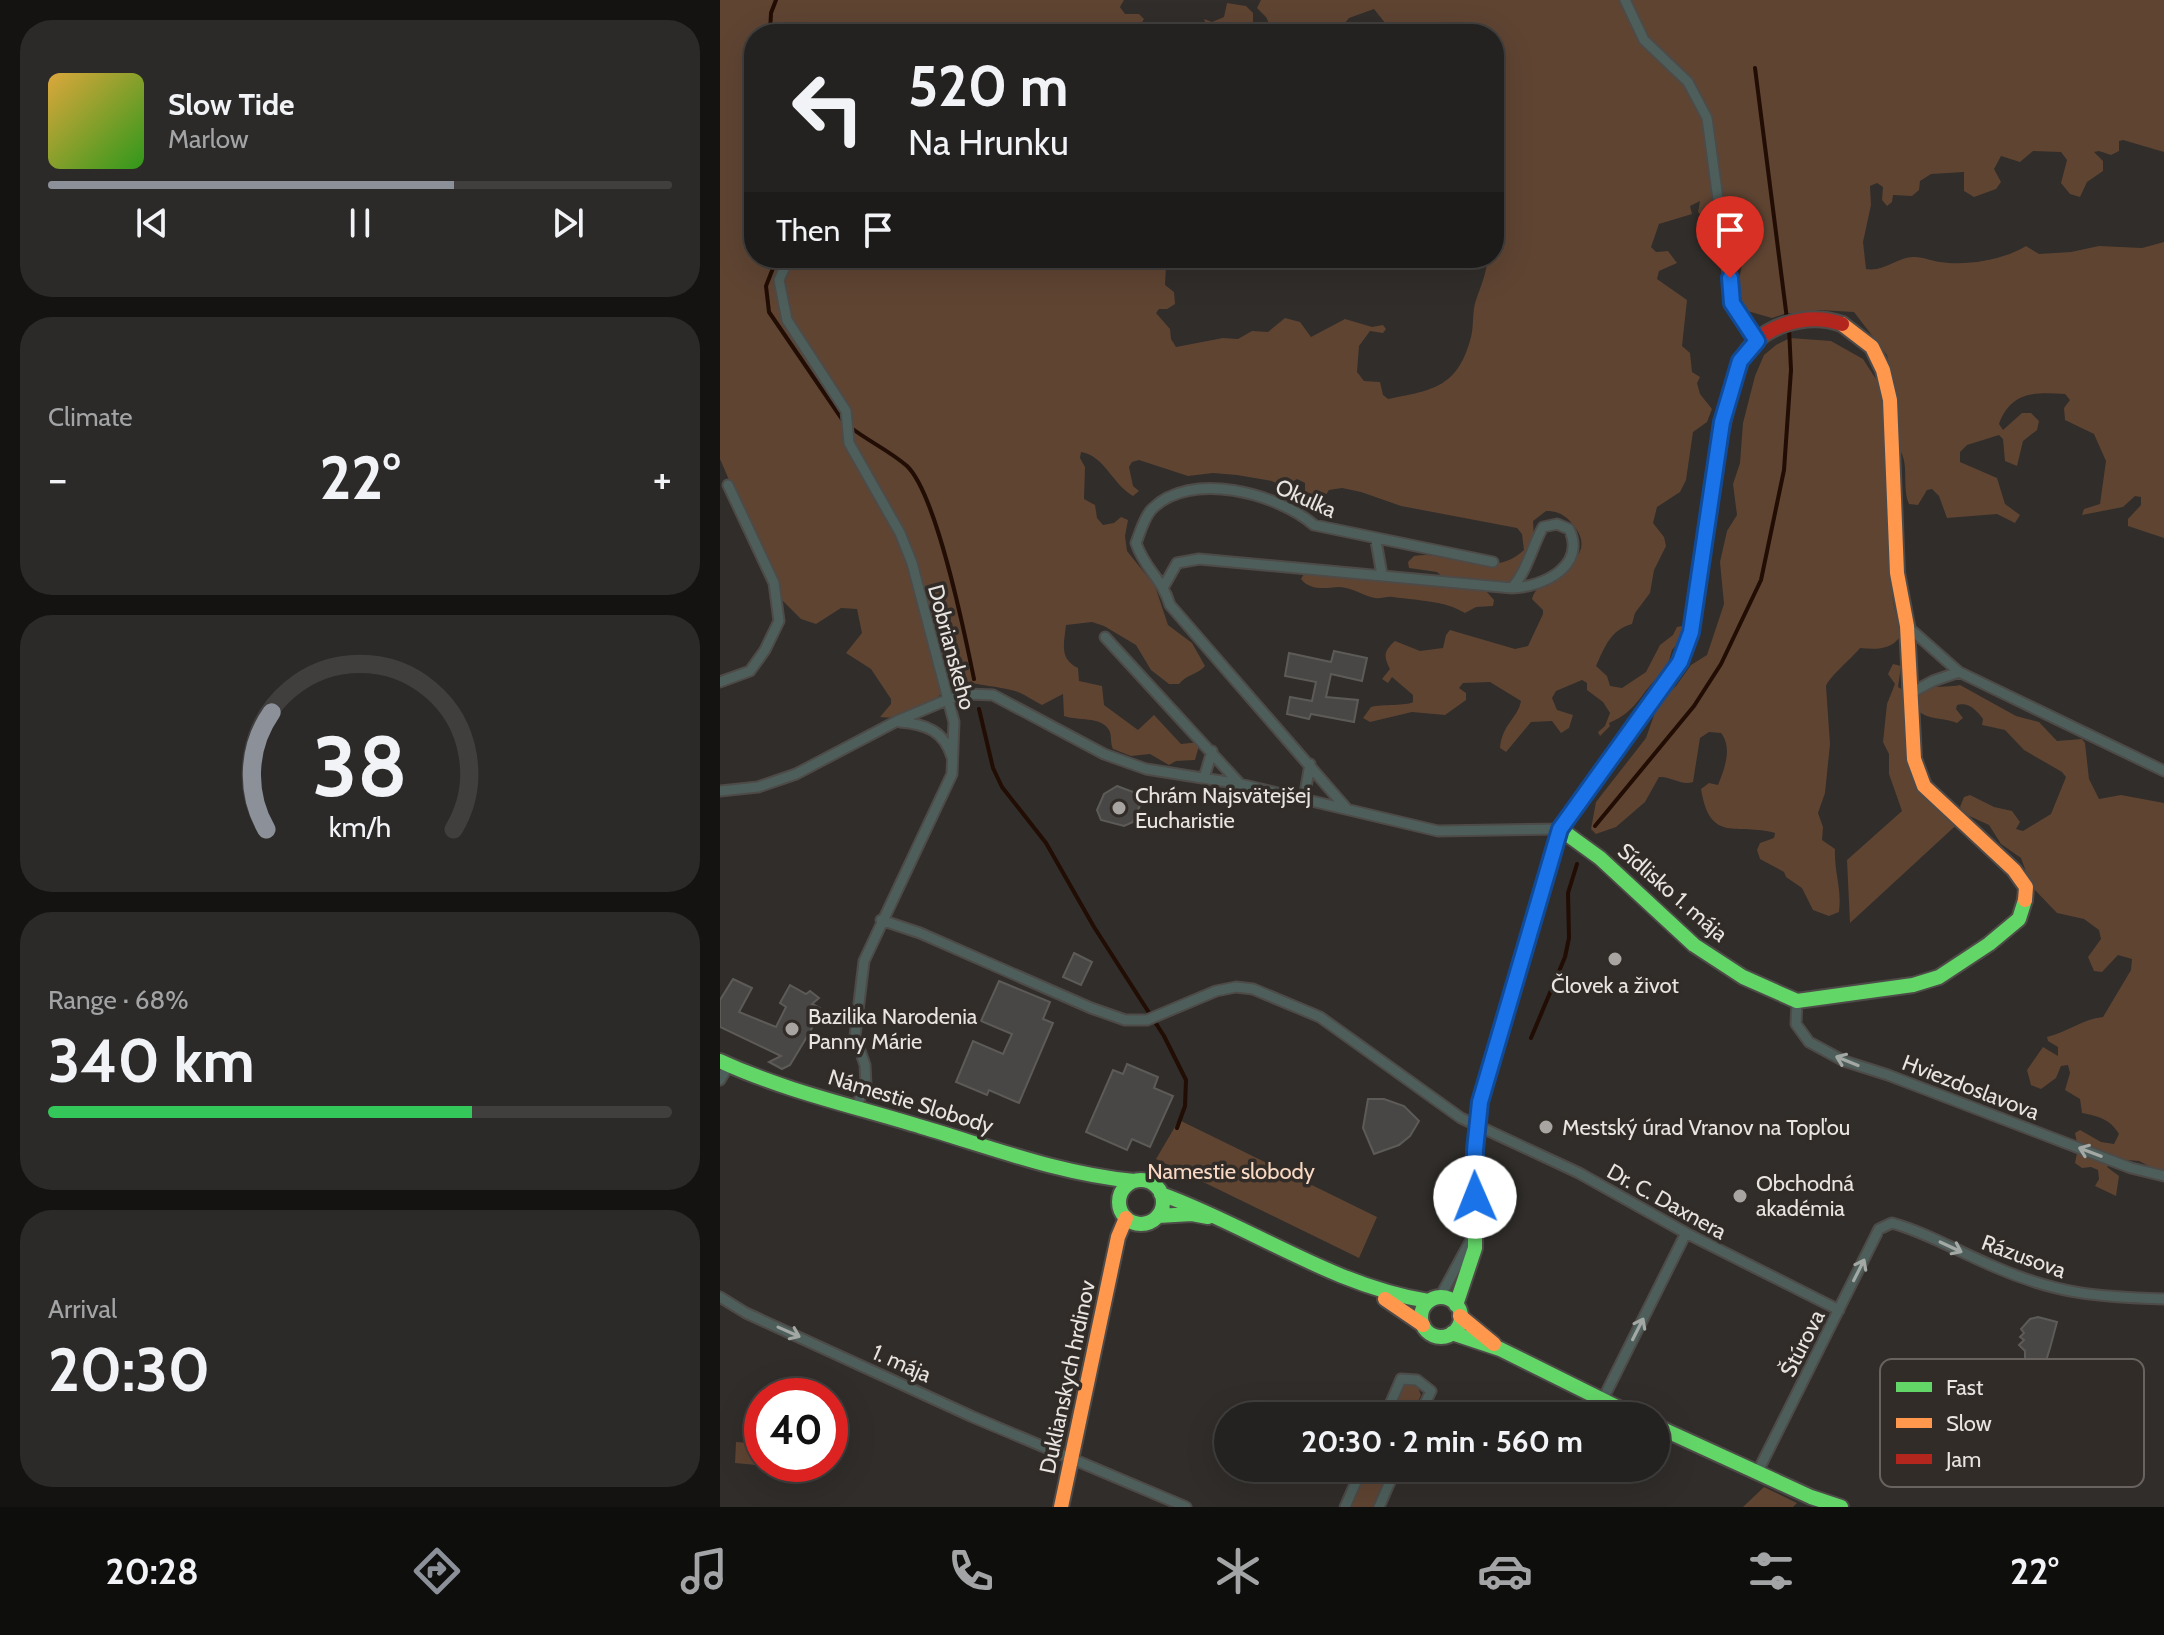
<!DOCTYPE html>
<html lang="en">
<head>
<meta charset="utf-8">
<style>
	:root { --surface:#242220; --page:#2c2a29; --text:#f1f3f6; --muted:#a3a4a5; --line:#413f3e; --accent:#8c9099 }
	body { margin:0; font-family:Cabin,sans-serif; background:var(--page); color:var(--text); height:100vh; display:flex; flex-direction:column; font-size:30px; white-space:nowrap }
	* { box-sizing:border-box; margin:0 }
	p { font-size:26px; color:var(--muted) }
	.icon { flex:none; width:44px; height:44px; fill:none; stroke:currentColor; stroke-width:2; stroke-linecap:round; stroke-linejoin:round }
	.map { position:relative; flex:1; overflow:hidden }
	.sheet { display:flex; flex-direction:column; gap:20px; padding:20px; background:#141312; width:720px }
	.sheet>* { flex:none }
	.banner { position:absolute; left:24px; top:24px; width:760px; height:244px; border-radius:32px; box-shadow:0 8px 32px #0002,0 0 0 2px var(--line); background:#242220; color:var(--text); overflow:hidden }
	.speed { position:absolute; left:24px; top:1378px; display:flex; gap:16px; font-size:40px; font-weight:700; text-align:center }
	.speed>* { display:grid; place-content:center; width:104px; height:104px; border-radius:50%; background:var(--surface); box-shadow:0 8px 32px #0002,0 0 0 2px var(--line); line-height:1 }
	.speed .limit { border:12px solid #d22; background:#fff; color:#111 }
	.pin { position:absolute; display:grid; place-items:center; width:68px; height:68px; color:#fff; margin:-82px -34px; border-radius:50% 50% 50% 0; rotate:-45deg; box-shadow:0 0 8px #0007 }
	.pin .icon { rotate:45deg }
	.me { position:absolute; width:88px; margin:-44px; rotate:359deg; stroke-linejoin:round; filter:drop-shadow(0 0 6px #0008) }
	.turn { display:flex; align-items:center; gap:28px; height:168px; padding:0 32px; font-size:36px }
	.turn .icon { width:104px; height:104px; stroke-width:2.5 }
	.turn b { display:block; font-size:56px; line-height:68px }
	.then { display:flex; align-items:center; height:76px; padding:0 32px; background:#0003; gap:16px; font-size:30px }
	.big { font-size:60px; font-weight:700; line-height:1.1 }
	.sheet .card { flex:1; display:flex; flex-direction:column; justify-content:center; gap:12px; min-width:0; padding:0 28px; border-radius:32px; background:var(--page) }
	.sheet .dial { align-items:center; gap:0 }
	.dial svg { height:208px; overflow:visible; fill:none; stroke:var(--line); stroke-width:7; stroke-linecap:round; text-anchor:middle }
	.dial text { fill:var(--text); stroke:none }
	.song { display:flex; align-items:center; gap:24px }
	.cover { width:96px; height:96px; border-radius:12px; background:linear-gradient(135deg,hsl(40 70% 55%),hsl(110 70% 35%)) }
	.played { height:8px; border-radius:4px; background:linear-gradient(90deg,var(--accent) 65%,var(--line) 65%) }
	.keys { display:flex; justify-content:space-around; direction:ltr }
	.heat { display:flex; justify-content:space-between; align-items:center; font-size:44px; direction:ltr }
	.charge { height:12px; border-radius:6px; background:linear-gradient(90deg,#34c759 68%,var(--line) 0) }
	.trip { position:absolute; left:494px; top:1402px; width:456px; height:80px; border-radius:40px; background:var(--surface); box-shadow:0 8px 32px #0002,0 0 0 2px var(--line); font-weight:700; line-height:80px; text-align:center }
	.dock { display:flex; height:128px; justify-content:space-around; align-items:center; background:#0e0e0d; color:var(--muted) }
	.dock .icon { width:56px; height:56px }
	.dock .current { color:var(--accent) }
	.dock b { font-size:36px; color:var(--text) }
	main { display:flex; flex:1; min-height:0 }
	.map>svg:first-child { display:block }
	.green { fill:#5f4432 }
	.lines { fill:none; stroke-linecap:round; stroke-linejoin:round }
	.stream { stroke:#220d04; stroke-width:4 }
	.building { fill:#494745; stroke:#5d5b58; stroke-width:2 }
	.street-casing { stroke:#4d4a48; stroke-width:13 }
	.fast-casing { stroke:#4d4a48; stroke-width:18 }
	.slow-casing { stroke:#4d4a48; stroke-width:18 }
	.jam-casing { stroke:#4d4a48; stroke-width:18 }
	.street { stroke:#4e5f5b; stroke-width:9 }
	.fast { stroke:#63d668; stroke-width:14 }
	.slow { stroke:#ff974d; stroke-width:14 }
	.jam { stroke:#b3261e; stroke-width:14 }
	.oneway { stroke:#a3a8a5 }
	.route-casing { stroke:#114b97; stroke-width:20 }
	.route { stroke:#1a73e8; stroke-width:14 }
	.poi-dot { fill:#a8a4a1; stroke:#322c28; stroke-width:3 }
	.labels { text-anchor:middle; stroke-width:7; stroke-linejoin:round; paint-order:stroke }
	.street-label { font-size:22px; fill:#e8e4e1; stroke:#322c28 }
	.poi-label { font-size:22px; fill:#e8e4e1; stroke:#322c28; text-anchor:start }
	.park-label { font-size:22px; fill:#f9d9c4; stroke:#322c28 }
	.key { fill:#322c28; stroke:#696360; stroke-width:2 }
	.key-label { font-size:22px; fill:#e8e4e1 }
</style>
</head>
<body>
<main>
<section class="sheet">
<div class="card">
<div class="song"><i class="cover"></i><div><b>Slow Tide</b><p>Marlow</p></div></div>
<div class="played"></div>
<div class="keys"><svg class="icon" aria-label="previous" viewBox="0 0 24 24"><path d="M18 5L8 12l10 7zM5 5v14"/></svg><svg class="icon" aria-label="pause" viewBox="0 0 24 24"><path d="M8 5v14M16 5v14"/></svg><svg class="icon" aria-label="next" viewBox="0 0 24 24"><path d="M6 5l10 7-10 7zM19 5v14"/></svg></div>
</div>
<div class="card"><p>Climate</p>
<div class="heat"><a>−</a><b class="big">22°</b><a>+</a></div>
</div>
<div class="card dial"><svg viewBox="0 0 100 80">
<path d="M14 69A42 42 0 1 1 86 69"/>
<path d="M14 69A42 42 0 0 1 16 24" stroke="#8c9099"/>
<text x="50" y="56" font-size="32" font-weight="700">38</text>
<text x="50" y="72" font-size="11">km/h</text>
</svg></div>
<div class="card"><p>Range · 68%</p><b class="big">340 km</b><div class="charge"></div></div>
<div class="card"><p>Arrival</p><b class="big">20:30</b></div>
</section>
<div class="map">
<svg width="1444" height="1507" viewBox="0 0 1444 1507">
	<rect width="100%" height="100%" fill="#302d2a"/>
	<path class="green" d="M0,0h404l-4,7 5,7h14l5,5 -9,15h-381v224h357c18,9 35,6 55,9l-1,18 9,7 1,12 -8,5h-8l-3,4 14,16 1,10 5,8 47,-9 15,1 14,-8 16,1 17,-14 15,4 11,15 34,-18 27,8 11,-2 3,4 -3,4 -13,-2 -11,15 -2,26 7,9 16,1 3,13 5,4c46,-9 70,-12 83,-62 3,-11 1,-26 5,-37 5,-14 10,-26 12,-42h6v-224h-100l-20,-25 -25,9 -13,16h-62l-8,-17 -9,-9 4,-8h903v152l-41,-12 -4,1v10l-8,4 -12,-4 -5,1 9,9v10l-16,11 -7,15 -10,-3 -9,-11 6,-23 -6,-8 -28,-1 -13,11 -19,-6 -7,13 7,13 -5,7 -22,8 -10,-6v-19l-33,2 -11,7 -1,9 -7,6 -19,-1 -1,7 -5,4 -5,-6 1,-13 -6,-4 -7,3 1,19 -8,37 3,27c19,3 32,-13 49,-12 8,0 17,4 25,5 27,4 63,-2 86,-16l13,8 32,-2 28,-6 43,2 22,-6v296l-36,-12v-7l13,-14v-8l-6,-1 -12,11 -41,8 2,-6 16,-5 6,-43 -12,-27 -29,-14 -1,-12 6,-8 -5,-6c-29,-2 -54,-3 -66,30l4,6 19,-17h9l8,8 -2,9 -14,11 -6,25 -12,-5 -2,-22 -4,-4 -32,10 -7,7v10l37,16 8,26 15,11 -5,8 -18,-9 -50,4 -8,-22 -7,-7 -5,1 -9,15 -9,-1c-8,-19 2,-42 -12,-58 -3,22 -11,47 -11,69 1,10 5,20 5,31 1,30 -3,58 12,85 -8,19 -26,19 -43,17 -9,11 -30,28 -34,38l4,58 -5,49 -7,20 5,14 -1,13 13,9c-1,24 7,38 4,63l-10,4 -16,-6 -11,-22 -16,-11 -2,-5 -24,-13 -3,-9 3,-7 14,-5 1,-5c-38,-11 -65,12 -74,-44l8,-6 9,2c6,-15 15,-37 3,-52l-12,-1 -9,6 -7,44c-12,4 -22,-6 -34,-5l-14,25 -29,25 -20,7 -5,-5 5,-27 50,-64 13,-37 17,-15 15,-21 16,-10 17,-51 -4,-42 7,-31 10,-16 -4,-31 7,-21 3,-40 12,-47 9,-21 12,-10 14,-7 41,3 32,18 29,45 5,-5 -10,-44 -33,-43 -35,-2 -12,5 -20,-2 -15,5 -28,-8 -6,-26 5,-24 -1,-14 -16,-12 2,-15 -2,-7 -9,-4 -7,12h-5l-7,-8 2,-11 -10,5 2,8 -33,10 -8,23 5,5 12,-1 9,12 -18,8 -2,8 30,21 -5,46 8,7 2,19 8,5 -3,6 3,11 12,15 -5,13 -14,10 -7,48 -6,12 -23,15 -4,16 11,14 2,9 -12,24 -4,23 -15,20 -3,11c-22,6 -27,23 -36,42l11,10 3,10 12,2 24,-16 14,-27 13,-10 4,-8 10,-2 -2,11 -13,14 -6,22c-25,15 -24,37 -57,51l1,3 -10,10 -2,-4 7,-6 5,-13 -7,-11 -16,-12v-7l-5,-3 -26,11 -4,7 5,12 16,5 -4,13 -8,5 -9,-12 -21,1 -25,30 -6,-4c2,-24 18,-30 21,-47l-31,-19 -27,1 -4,5 7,5v7l-21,15 -33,-3 -42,10 -7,-4 8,-11c11,-3 36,-1 42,-5v-7l-21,-18 -4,6 -6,-4 8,-10c-7,-13 -6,-18 5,-28l25,10 23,-3 3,-13 4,-5 65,19 13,-3 15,-32v-4l-11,-11c6,-27 78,-36 37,-79 -8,-7 -13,-9 -23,-9l-13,10 1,17 -11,44 -19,6 -17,-1 -1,4 8,9 -1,6 -17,1 -11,6c-22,-13 -46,-12 -72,-16 -6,-1 -12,2 -18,1 -11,-2 -24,-11 -36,-11 -13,1 -29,4 -38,-8l4,-7 38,6 51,-1 30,8 16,-1 5,-5 -8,-7 -28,-4 -1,-6 6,-6c38,-7 78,25 110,-6l-2,-16 -5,-6 -116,-22 -40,-14 -19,-4 -13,2 -14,22 -10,-5v-24l-8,-4 -14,8 -11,-6 -35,-6 -24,-2 -25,3 -49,-16 -7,2 -3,5 4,19 6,5 -6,5c-21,-12 -28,-40 -52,-44l-1,6 5,9 -1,32 11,6 2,13 6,7 11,-2 7,-6 7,3 -3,16 2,15 28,35 13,39 24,18 13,23c-8,9 -18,8 -26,18h-10l-18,-14 -15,-25 -32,-19 -12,-4 -26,3c-2,19 -7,34 12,43l1,13 23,5 2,19 34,25 16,-15 27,29 19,-2 -5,18 -19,1 -7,4 -19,-11 -19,2 -18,-7c-3,-6 -1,-14 -4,-19 -8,-14 -32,-9 -45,-14l-1,-22 -21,11c-8,-4 -16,-10 -24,-13 -24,-8 -50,-5 -70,-19l-6,4 -2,18c-18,17 -36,25 -60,22l11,-13v-5l-20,-30 -25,-16 16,-20 -5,-24 -16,-1 -25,16 -15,-5 -21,-21 -60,-139z
		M507,3l19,3 7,7v21h-49l3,-7 -3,-8 8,3 12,-5z
		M1173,664l8,2 -3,21 11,7c18,-11 30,-5 51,-9l56,31 23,6 18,19 25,-2 3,4 4,36 10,20 22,-4 43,8v367l-6,1 -19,-10 -24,-2 -8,8 12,9 -3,20 -21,-10 4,-7 -1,-9 -7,-3 -9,1 -7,-5 3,-15 -3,-15 5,-3 21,12 13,2 5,-10c-9,-15 -21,-18 -37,-21l-2,-14 -15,-9 5,-17 -2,-8 -7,1 -5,12 -15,11 -10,-4 -4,-15 16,-23 15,9v-9l-10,-6 -1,-4c21,-5 35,-18 56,-20l28,-47 1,-11 -14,-4 -16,17 -8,-1 -6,-14 13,-18 -2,-9 -15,-11 -27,-6 -26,-27 -10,-28 -20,-14 -12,-19 -24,-11 -5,-7 4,-10 6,-2 24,12 18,4 8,11 -4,7 7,2 28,-17 15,-37 -4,-5 -38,-22 -19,-20 -23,-5 1,-6c-7,-9 -14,-17 -26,-14l-1,4 7,9 -6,5c-18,-7 -25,-1 -42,-14l-9,4 -1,16 7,46 52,43 -114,105 -3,-63 55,-49 -13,-37v-20l-6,-12 4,-38 8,-20 -7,-10z
		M459,1120l198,97 -18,41 -203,-99z
		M691,1383l6,2 4,10 -9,21h-21l13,-30z
		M16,1442l26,2v20l6,2 -33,-3z
		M648,1468h22l-17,39h-23z
		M1044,1487l33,16 -4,4h-50z"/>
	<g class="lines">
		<path class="stream" d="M50,34l1,-21 5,-13
			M1035,68l32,251
			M57,258l-11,28 3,26 75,110
			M130,427c18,14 40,24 57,39 30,29 58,169 67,213
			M259,709l14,59 9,19 44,56 48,84 70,109 22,44 -1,26 -8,22
			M875,826l99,-120 27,-42 40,-84 23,-110 7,-100 -2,-42
			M811,1038l34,-81 4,-19 -1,-45 9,-29"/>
	</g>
	<path class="building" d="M614,651l33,7 -5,23 -31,-7 -5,23 32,3 -4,22 -43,-8 -2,5 -22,-5 3,-17 22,4 4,-19 -31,-6 4,-23 42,9z
		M397,786l19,7 5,10 -8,19 -9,4 -23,-6 -4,-10 7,-16z
		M354,953l18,9 -11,23 -18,-8z
		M13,979l19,9 -13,24 37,15 10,-20 -6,-4 10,-18 16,9 4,-3 9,7 -7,6 8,4 -9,22 -21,35 -8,4 -13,-7 12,-6 -61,-29v-27z
		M279,981l51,21 -7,17 10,4 -34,80 -30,-13 -2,5 -31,-13 17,-41 30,13 9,-20 -31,-13z
		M407,1064l31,13 -4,11 19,8 -23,51 -18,-8 -5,11 -41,-18 27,-62 10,4z
		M648,1099h16l20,7 15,15 -9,15 -11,9 -25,9 -11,-26z
		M1318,1317l19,5 -7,26 -4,13 -15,-1 -6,6v-15l-6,-6 5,-5 -4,-3 4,-4 -3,-4 9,-10z"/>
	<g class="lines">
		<defs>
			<path id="street" d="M905,0l19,40 44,42 19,36 25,185 25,38
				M69,258l-10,22 8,40 59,91 3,32 51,90 12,30 42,159 -2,52 -88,187 -9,75 10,29 1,20 -10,22
				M656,541l6,34
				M444,586l13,-23 22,-4 313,29c31,-1 75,-22 57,-59l-12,-5 -14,3c-12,22 -15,42 -31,61
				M1187,626l52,46 205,99
				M385,637l135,147
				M0,682l30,-11 15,-21 14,-29 -5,-38 -46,-98
				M1189,694l24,-13 26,-9
				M180,722c26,2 44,9 52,35
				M484,778l8,-27
				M0,791l38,-4 38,-13 101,-53 52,-22 20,-5 24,1 111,59 42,15 94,15 198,47 122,-2
				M584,799l6,-35
				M627,809l-177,-204c-8,-27 -25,-35 -34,-62 4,-10 8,-26 16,-34 38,-39 125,-16 162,16l179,37
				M161,920l39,13 171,75 34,12h22l69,-29 20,-4 17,2 67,28 141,101 118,55 107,60 153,77
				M1077,1001l-1,23 13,18 35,19 44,14 243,93 33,8
				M0,1080l9,-15
				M0,1297l26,16 227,104 213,90
				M720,1297l32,-59
				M883,1399l83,-166
				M665,1416l16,-37 16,1 14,11 -12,25
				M1037,1473l122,-244 13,-6c36,10 69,30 103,44 62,27 103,30 169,32
				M625,1507l17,-39
				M659,1507l17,-39"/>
			<path id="fast" d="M840,829l40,29 94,87 49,32 54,24 116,-16 26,-8 50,-33 30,-25 6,-19
				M0,1061c65,30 134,45 202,66 71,21 138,47 212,54
				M399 1202a22 22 0 1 1 44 0a22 22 0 1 1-44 0Z
				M441,1194c91,33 170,91 267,107
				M438,1216l34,-2 16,3
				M701 1317a20 20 0 1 1 40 0a20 20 0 1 1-40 0Z
				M736,1305l19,-57v-98l5,-48 80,-273 120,-167 11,-30 14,-94
				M732,1333l48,16 135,67
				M936,1426l155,71 30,10"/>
			<path id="slow" d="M1122,324l30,23 11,23 7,30 7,173 10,53 7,133 10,27 90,84 12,17 -1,13
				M665,1299l38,26
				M740,1316l34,28
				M341,1507l57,-270 8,-19"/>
			<path id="jam" d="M985,538c7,-49 12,-99 26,-146 3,-10 4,-21 9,-30 18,-36 66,-51 102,-38"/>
		</defs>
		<use href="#street" class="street-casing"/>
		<use href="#fast" class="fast-casing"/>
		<use href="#slow" class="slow-casing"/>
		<use href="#jam" class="jam-casing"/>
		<use href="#street" class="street"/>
		<use href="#fast" class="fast"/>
		<use href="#slow" class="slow"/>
		<use href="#jam" class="jam"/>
	</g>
	<defs><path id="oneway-shaft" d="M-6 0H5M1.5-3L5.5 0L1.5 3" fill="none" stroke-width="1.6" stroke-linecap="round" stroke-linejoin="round" transform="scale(2)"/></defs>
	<g class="oneway">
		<use href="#oneway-shaft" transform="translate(1127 1061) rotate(-158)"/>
		<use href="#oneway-shaft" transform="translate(1370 1152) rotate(-159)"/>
		<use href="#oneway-shaft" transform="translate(1231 1247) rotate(25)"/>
		<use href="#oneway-shaft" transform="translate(1139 1270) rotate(-63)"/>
		<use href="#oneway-shaft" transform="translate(918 1329) rotate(-63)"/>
		<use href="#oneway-shaft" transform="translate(69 1332) rotate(24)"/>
	</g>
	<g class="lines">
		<defs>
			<path id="route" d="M755,1197v-47l5,-48 80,-273 120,-167 11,-30 31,-210 18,-61 17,-20 -25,-38 -2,-25"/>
		</defs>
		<use href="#route" class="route-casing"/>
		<use href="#route" class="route"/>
	</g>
	<g class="poi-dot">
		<circle cx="399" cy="808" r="8"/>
		<circle cx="895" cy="959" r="8"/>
		<circle cx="72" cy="1029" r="8"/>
		<circle cx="826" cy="1127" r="8"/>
		<circle cx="1020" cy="1196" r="8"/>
	</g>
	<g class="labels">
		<g class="street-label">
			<text transform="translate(586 498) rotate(24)" y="8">Okulka</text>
			<text transform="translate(232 647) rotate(75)" y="8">Dobrianskeho</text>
			<text transform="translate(953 892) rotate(41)" y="8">Sídlisko 1. mája</text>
			<text transform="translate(1251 1087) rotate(21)" y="8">Hviezdoslavova</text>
			<text transform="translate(191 1101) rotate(17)" y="8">Námestie Slobody</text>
			<text transform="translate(947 1201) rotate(29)" y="8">Dr. C. Daxnera</text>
			<text transform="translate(1304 1256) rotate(20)" y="8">Rázusova</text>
			<text transform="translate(1082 1343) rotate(-63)" y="8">Štúrova</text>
			<text transform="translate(182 1363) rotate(24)" y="8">1. mája</text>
			<text transform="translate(347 1377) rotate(-78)" y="8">Duklianskych hrdinov</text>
		</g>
		<g class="poi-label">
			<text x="415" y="803">Chrám Najsvätejšej<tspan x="415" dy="25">Eucharistie</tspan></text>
			<text x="895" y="993" text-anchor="middle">Človek a život</text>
			<text x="88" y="1024">Bazilika Narodenia<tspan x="88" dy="25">Panny Márie</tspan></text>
			<text x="842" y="1135">Mestský úrad Vranov na Topľou</text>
			<text x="1036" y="1191">Obchodná<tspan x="1036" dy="25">akadémia</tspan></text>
		</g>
		<g class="park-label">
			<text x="511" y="1179">Namestie slobody</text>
		</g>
	</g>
	<rect x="1160" y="1359" width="264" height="128" rx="12" class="key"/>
	<rect x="1176" y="1382" width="36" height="10" fill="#63d668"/>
	<rect x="1176" y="1418" width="36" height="10" fill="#ff974d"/>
	<rect x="1176" y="1454" width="36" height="10" fill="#b3261e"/>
	<g class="key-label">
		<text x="1226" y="1395">Fast</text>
		<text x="1226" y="1431">Slow</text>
		<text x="1226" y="1467">Jam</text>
	</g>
</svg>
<div class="speed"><div class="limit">40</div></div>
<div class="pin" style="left:1010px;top:278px;background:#d93025"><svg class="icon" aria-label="arrive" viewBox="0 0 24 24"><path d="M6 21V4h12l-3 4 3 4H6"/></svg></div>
<svg class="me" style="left:755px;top:1197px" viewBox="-20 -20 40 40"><circle r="19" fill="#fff"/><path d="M0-13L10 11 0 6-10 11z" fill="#1a73e8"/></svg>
<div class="trip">20:30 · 2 min · 560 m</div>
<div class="banner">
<div class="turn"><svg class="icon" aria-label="left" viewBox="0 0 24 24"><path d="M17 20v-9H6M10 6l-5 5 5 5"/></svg><div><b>520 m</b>Na Hrunku</div></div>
<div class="then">Then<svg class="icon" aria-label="arrive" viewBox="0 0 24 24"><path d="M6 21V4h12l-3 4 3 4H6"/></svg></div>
</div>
</div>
</main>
<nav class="dock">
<b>20:28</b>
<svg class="icon current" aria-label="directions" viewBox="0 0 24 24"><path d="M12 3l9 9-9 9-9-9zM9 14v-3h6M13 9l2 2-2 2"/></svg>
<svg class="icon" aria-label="music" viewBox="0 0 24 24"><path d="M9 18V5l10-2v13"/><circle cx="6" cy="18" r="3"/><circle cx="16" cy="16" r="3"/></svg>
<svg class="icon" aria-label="phone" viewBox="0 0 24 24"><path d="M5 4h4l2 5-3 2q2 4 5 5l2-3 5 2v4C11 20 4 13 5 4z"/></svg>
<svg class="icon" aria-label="climate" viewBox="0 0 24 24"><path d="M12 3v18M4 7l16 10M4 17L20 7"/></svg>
<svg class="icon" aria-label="car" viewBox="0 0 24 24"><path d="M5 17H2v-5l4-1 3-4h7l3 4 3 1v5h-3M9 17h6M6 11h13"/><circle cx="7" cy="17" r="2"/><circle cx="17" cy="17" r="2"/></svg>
<svg class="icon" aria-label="filters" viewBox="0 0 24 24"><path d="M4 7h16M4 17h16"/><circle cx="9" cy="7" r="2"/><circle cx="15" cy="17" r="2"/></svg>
<b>22°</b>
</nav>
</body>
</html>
